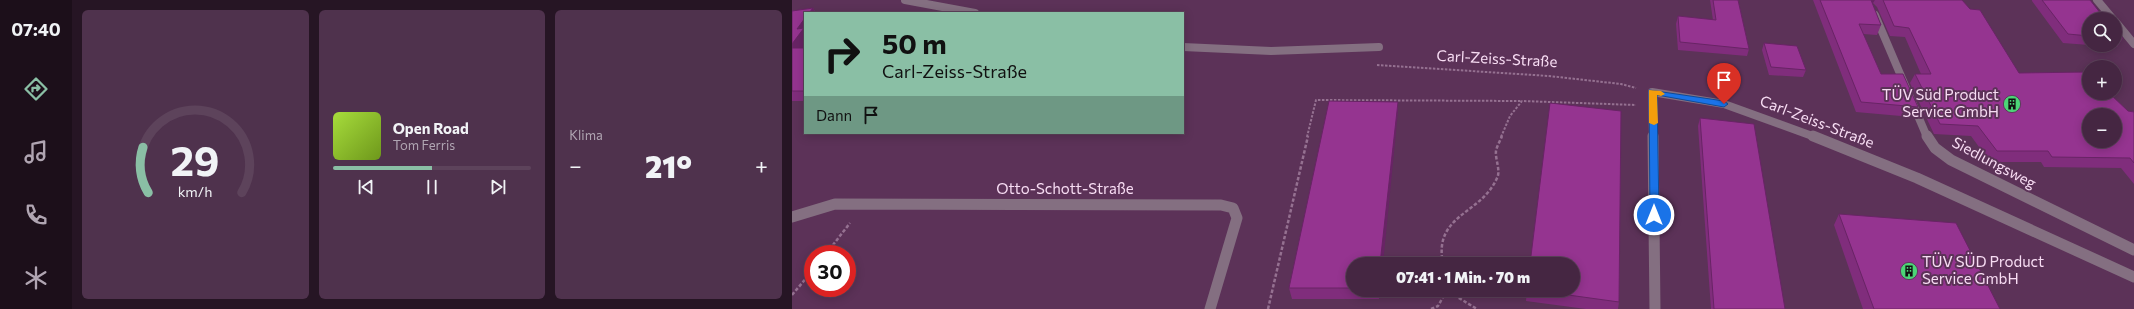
<!DOCTYPE html>
<html lang="de">
<head>
<meta charset="utf-8">
<style>
	:root { --surface:#452642; --page:#4f324d; --text:#f1f3f6; --muted:#b0a5b2; --line:#5d435b; --accent:#8abfa5 }
	body { margin:0; font-family:Commissioner,sans-serif; background:var(--page); color:var(--text); height:100vh; display:flex; flex-direction:column; font-size:15px; white-space:nowrap }
	* { box-sizing:border-box; margin:0 }
	p { font-size:13px; color:var(--muted) }
	.icon { flex:none; width:22px; height:22px; fill:none; stroke:currentColor; stroke-width:2; stroke-linecap:round; stroke-linejoin:round }
	.map { position:relative; flex:1; overflow:hidden }
	.drawer { display:flex; flex-direction:column; gap:10px; padding:10px; background:#261524; width:720px }
	.drawer>* { flex:none }
	.guide { position:absolute; left:12px; top:12px; width:380px; height:122px; border-radius:0px; box-shadow:0 2px 10px #0003,0 0 0 1px var(--line); background:#8abfa5; color:#111; overflow:hidden }
	.fabs { position:absolute; left:1290px; top:12px; display:grid; gap:8px }
	.fabs a { display:grid; place-items:center; width:40px; height:40px; border-radius:50%; background:var(--surface); box-shadow:0 2px 10px #0003,0 0 0 1px var(--line); font-size:20px }
	.speed { position:absolute; left:12px; top:245px; display:flex; gap:8px; font-size:20px; font-weight:700; text-align:center }
	.speed>* { display:grid; place-content:center; width:52px; height:52px; border-radius:50%; background:var(--surface); box-shadow:0 2px 10px #0003,0 0 0 1px var(--line); line-height:1 }
	.speed .limit { border:6px solid #d22; background:#fff; color:#111 }
	.pin { position:absolute; display:grid; place-items:center; width:34px; height:34px; color:#fff; margin:-41px -17px; border-radius:50% 50% 50% 0; rotate:-45deg; box-shadow:0 0 4px #0007 }
	.pin .icon { rotate:45deg }
	.me { position:absolute; width:44px; margin:-22px; rotate:0deg; stroke-linejoin:round; filter:drop-shadow(0 0 3px #0008) }
	.turn { display:flex; align-items:center; gap:14px; height:84px; padding:0 12px; font-size:18px }
	.turn .icon { width:52px; height:52px; stroke-width:2.5 }
	.turn b { display:block; font-size:28px; line-height:34px }
	.then { display:flex; align-items:center; height:38px; padding:0 12px; background:#0003; gap:8px; font-size:15px }
	.big { font-size:30px; font-weight:800; line-height:1.1 }
	.drawer .card { flex:1; display:flex; flex-direction:column; justify-content:center; gap:6px; min-width:0; padding:0 14px; border-radius:6px; background:var(--page) }
	.drawer .dial { align-items:center; gap:0 }
	.dial svg { height:104px; overflow:visible; fill:none; stroke:var(--line); stroke-width:7; stroke-linecap:round; text-anchor:middle }
	.dial text { fill:var(--text); stroke:none }
	.song { display:flex; align-items:center; gap:12px }
	.cover { width:48px; height:48px; border-radius:6px; background:linear-gradient(135deg,hsl(80 70% 55%),hsl(80 70% 35%)) }
	.played { height:4px; border-radius:2px; background:linear-gradient(90deg,var(--accent) 50%,var(--line) 50%) }
	.keys { display:flex; justify-content:space-around; direction:ltr }
	.heat { display:flex; justify-content:space-between; align-items:center; font-size:22px; direction:ltr }
	.drawer .tiles { flex:1; display:grid; gap:10px; grid-template-columns:repeat(3,1fr) }
	.trip { position:absolute; left:554px; top:257px; width:234px; height:40px; border-radius:20px; background:var(--surface); box-shadow:0 2px 10px #0003,0 0 0 1px var(--line); font-weight:800; line-height:40px; text-align:center }
	main { display:flex; flex:1; min-height:0 }
	.tabs { display:flex; flex-direction:column; width:72px; justify-content:space-around; align-items:center; background:#1c0f1a; color:var(--muted) }
	.tabs .icon { width:28px; height:28px }
	.tabs .current { color:var(--accent) }
	.tabs b { font-size:18px; color:var(--text) }
	.map>svg:first-child { display:block }
	.lines { fill:none; stroke-linecap:round; stroke-linejoin:round }
	.path-far1 { stroke:#957191; stroke-width:2; stroke-dasharray:2.5 1.5; stroke-linecap:butt }
	.path { stroke:#957191; stroke-width:2.5; stroke-dasharray:3.5 2; stroke-linecap:butt }
	.minor-far1 { stroke:#846f81; stroke-width:8 }
	.minor { stroke:#846f81; stroke-width:11 }
	.wall { fill:#802d7c }
	.shaded-wall { fill:#682465 }
	.building { fill:#953490; stroke:#682465; fill-rule:evenodd }
	.route { fill:#1a73e8; stroke:#114b97 }
	.slow { fill:#f59e0b }
	.labels { text-anchor:middle; stroke-width:4; stroke-linejoin:round; paint-order:stroke }
	.street-label { font-size:15px; fill:#f7dcf3; stroke:#5c3258 }
	.poi-label { font-size:15px; fill:#f7dcf3; stroke:#5c3258; text-anchor:end }
</style>
</head>
<body>
<main>
<nav class="tabs">
<b>07:40</b>
<svg class="icon current" aria-label="directions" viewBox="0 0 24 24"><path d="M12 3l9 9-9 9-9-9zM9 14v-3h6M13 9l2 2-2 2"/></svg>
<svg class="icon" aria-label="music" viewBox="0 0 24 24"><path d="M9 18V5l10-2v13"/><circle cx="6" cy="18" r="3"/><circle cx="16" cy="16" r="3"/></svg>
<svg class="icon" aria-label="phone" viewBox="0 0 24 24"><path d="M5 4h4l2 5-3 2q2 4 5 5l2-3 5 2v4C11 20 4 13 5 4z"/></svg>
<svg class="icon" aria-label="climate" viewBox="0 0 24 24"><path d="M12 3v18M4 7l16 10M4 17L20 7"/></svg>
</nav>
<section class="drawer">
<div class="tiles">
<div class="card dial"><svg viewBox="0 0 100 80">
<path d="M14 69A42 42 0 1 1 86 69"/>
<path d="M14 69A42 42 0 0 1 10 34" stroke="#8abfa5"/>
<text x="50" y="56" font-size="32" font-weight="700">29</text>
<text x="50" y="72" font-size="11">km/h</text>
</svg></div>
<div class="card">
<div class="song"><i class="cover"></i><div><b>Open Road</b><p>Tom Ferris</p></div></div>
<div class="played"></div>
<div class="keys"><svg class="icon" aria-label="previous" viewBox="0 0 24 24"><path d="M18 5L8 12l10 7zM5 5v14"/></svg><svg class="icon" aria-label="pause" viewBox="0 0 24 24"><path d="M8 5v14M16 5v14"/></svg><svg class="icon" aria-label="next" viewBox="0 0 24 24"><path d="M6 5l10 7-10 7zM19 5v14"/></svg></div>
</div>
<div class="card"><p>Klima</p>
<div class="heat"><a>−</a><b class="big">21°</b><a>+</a></div>
</div>
</div>
</section>
<div class="map">
<svg width="1342" height="309" viewBox="0 0 1342 309">
	<rect width="100%" height="100%" fill="#5c3258"/>
	<g class="lines">
		<path class="path-far1" d="M585,65l172,11 72,8 15,4
			M515,137l9,-37 206,1
			M709,137l9,-21 12,-15 114,4"/>
		<path class="path" d="M34,254l24,-31
			M651,264c-10,-50 38,-49 54,-86 4,-7 -2,-19 -1,-27 1,-5 4,-10 6,-15
			M660,290l2,5 23,14
			M0,295l21,-25
			M476,309l40,-173
			M639,309l7,-3 9,-16"/>
		<path class="minor-far1" d="M113,0l70,13
			M1305,0l16,19
			M1083,15l52,122
			M1323,21l19,23
			M391,47l88,4 108,-4
			M861,137l-1,-45 72,12 91,33"/>
		<path class="minor" d="M861,136l2,173
			M1021,136l104,42 217,99
			M1135,136l8,12 16,12 183,90
			M0,217l43,-13 386,1 12,3 4,10 -27,91"/>
	</g>
	<path class="wall" d="M918,0h28l11,49 -2,7 -69,-6 -2,-26 2,-8 35,4z
		M1021,0h149l57,73 109,38 6,1v72l-13,-16 -77,-1 -3,-5h-51l-19,-26 -37,-2 -24,-51 5,-9h6l-16,-37 -15,-1 -13,-29 -4,-4 -1,1 9,21 -4,10 -14,-1 18,40 37,33 -6,10 -56,-5z
		M1240,0h58l-1,19v26l-26,-2 -31,-42z
		M21,8l3,5h-11v32l-2,3h2v53h-13v-90z
		M1323,29l8,9 -6,9 -22,-2h20z
		M972,43l42,27 -3,7 -34,-2 -7,-25z
		M606,112l-45,152v26h27l-1,9h-87l-3,-11z
		M908,118l85,191h-74l-13,-183z
		M1047,214l161,95h-137l-29,-84z
		M735,290h46l46,12 -1,7h-32l-60,-8z"/>
	<path class="shaded-wall" d="M1078,0h5l-2,3 -4,1z
		M21,8l3,5h-7z
		M13,18v27l-8,12 -5,-6v-7l5,-15z
		M606,102v10l-15,152h-3z
		M586,290h2l-1,9z"/>
	<path class="building" d="M921,0h25l11,49 -69,-7 -2,-26 38,4z
		M1028,0h51l10,25 -22,-1 22,50h22l15,33 -57,-5z
		M1091,0h79l8,9 10,1 39,63 68,-1 2,2v19h20l19,18 6,1v51l-4,-5 -78,-1 -4,-6h-51l-19,-25 -38,-2 -25,-50h16l-22,-46 -15,-2zM1297,115h26v26h-26z
		M1250,0h48l15,19h-16v17l-21,-2z
		M21,8l-4,5h-4v5l-8,11 7,-1 -12,16v-33z
		M1323,29l8,9 -8,-1z
		M972,43l33,3 9,24 -35,-3z
		M0,48h13v41l-2,2h-11z
		M537,101l69,1 -18,162h-27v24h-64z
		M758,103l71,8 -2,191 -87,-12h41v-26h-43z
		M908,118l54,6 31,185h-71z
		M1047,214l117,9 44,86h-126z"/>
	<path class="route" d="M857,90l75,11 4,3 -4,3 -67,-12 2,120 -5,4 -4,-4z"/>
	<path class="slow" d="M857,90l12,1 4,3 -4,2 -4,-1 1,28 -4,2 -5,-2z"/>
	<defs>
		<symbol id="building-disc" viewBox="-11 -11 22 22"><circle r="9.5" fill="#4cd677" stroke="#5c3258"/><path d="M-4-6H4V6H1V3H-1V6H-4ZM-2.5-4.3h1.7v1.8h-1.7ZM.8-4.3h1.7v1.8H.8ZM-2.5-1h1.7V.8h-1.7ZM.8-1h1.7V.8H.8Z" fill="#111"/></symbol>
	</defs>
	<g fill-rule="evenodd">
		<use href="#building-disc" x="1210" y="94" width="20" height="20"/>
		<use href="#building-disc" x="1107" y="261" width="20" height="20"/>
	</g>
	<g class="labels">
		<g class="street-label">
			<text transform="translate(705 59) rotate(3)" y="5">Carl-Zeiss-Straße</text>
			<text transform="translate(1025 122) rotate(21)" y="5">Carl-Zeiss-Straße</text>
			<text transform="translate(1202 163) rotate(28)" y="5">Siedlungsweg</text>
			<text x="273" y="194">Otto-Schott-Straße</text>
		</g>
		<g class="poi-label">
			<text x="1207" y="100">TÜV Süd Product<tspan x="1207" dy="17">Service GmbH</tspan></text>
			<text x="1130" y="267" text-anchor="start">TÜV SÜD Product<tspan x="1130" dy="17">Service GmbH</tspan></text>
		</g>
	</g>
</svg>
<div class="fabs">
<a><svg class="icon" aria-label="search" viewBox="0 0 24 24"><circle cx="10" cy="10" r="6"/><path d="M15 15l6 6"/></svg></a>
<a>+</a>
<a>−</a>
</div>
<div class="speed"><div class="limit">30</div></div>
<div class="pin" style="left:932px;top:104px;background:#d93025"><svg class="icon" aria-label="arrive" viewBox="0 0 24 24"><path d="M6 21V4h12l-3 4 3 4H6"/></svg></div>
<svg class="me" style="left:862px;top:215px" viewBox="-20 -20 40 40"><circle r="17" fill="#1a73e8" stroke="#fff" stroke-width="3"/><path d="M0-11L8 9 0 5-8 9z" fill="#fff"/></svg>
<div class="trip">07:41 · 1 Min. · 70 m</div>
<div class="guide">
<div class="turn"><svg class="icon" aria-label="right" viewBox="0 0 24 24"><path d="M7 20v-9h11M14 6l5 5-5 5"/></svg><div><b>50 m</b>Carl-Zeiss-Straße</div></div>
<div class="then">Dann<svg class="icon" aria-label="arrive" viewBox="0 0 24 24"><path d="M6 21V4h12l-3 4 3 4H6"/></svg></div>
</div>
</div>
</main>
</body>
</html>
